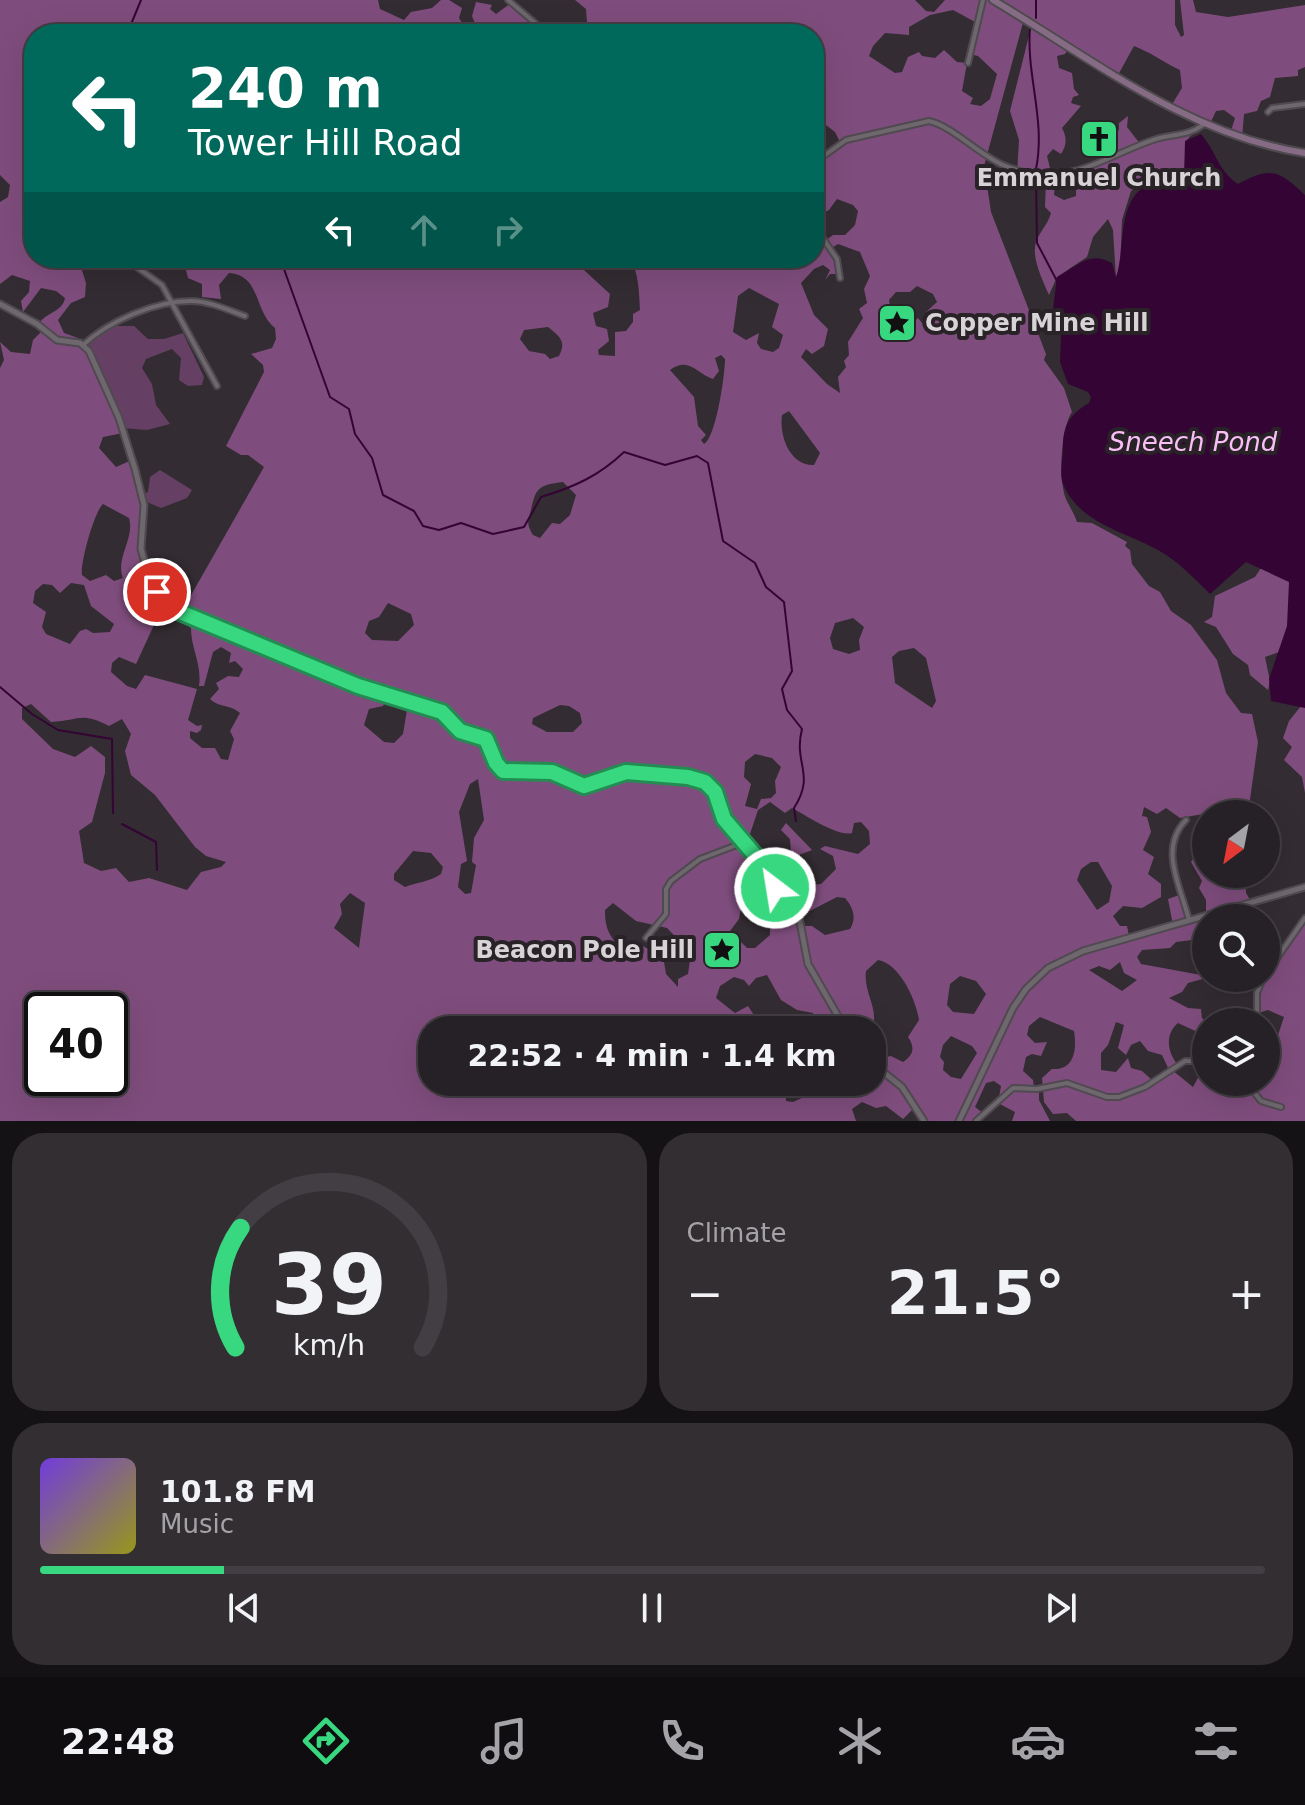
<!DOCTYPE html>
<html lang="en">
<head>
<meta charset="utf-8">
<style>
	:root { --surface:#262126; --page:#322e32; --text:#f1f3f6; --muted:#a4a3a7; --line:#423e43; --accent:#38d880 }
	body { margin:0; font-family:"DejaVu Sans",sans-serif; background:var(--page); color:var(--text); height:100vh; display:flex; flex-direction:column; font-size:30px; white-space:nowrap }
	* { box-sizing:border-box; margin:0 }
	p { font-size:26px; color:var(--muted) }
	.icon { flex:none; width:44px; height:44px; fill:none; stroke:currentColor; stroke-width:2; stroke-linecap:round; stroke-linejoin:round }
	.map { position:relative; height:1121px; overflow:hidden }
	.side { display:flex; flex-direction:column; gap:12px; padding:12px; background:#151215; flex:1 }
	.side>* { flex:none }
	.guide { position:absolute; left:24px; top:24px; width:800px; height:244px; border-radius:32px; box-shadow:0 8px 32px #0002,0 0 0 2px var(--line); background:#00695c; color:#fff; overflow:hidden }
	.needle { width:52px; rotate:212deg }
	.fabs { position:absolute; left:1192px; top:800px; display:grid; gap:16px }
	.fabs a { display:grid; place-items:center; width:88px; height:88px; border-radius:50%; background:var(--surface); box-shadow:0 8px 32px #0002,0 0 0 2px var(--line); font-size:40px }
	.speed { position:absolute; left:24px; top:992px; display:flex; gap:16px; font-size:40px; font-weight:700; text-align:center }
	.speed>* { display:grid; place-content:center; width:104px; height:104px; border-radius:50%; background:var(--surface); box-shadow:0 8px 32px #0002,0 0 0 2px var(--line); line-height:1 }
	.speed .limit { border:4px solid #111; border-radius:12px; background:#fff; color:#111 }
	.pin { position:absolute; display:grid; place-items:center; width:68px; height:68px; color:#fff; margin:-34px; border:4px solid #fff; border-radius:50%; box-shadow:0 2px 8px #0007 }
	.me { position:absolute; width:88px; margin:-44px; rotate:329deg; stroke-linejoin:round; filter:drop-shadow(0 0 6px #0008) }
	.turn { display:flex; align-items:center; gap:28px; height:168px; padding:0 32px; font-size:36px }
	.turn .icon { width:104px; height:104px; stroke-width:2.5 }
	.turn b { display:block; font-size:56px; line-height:68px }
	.lanes { display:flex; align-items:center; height:76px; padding:0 32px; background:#0003; justify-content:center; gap:40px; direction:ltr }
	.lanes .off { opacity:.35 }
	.big { font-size:60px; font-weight:800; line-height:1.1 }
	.side .tile { flex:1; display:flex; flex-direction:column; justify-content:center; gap:12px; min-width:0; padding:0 28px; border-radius:32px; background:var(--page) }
	.side .dial { align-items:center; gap:0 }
	.dial svg { height:208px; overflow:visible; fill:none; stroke:var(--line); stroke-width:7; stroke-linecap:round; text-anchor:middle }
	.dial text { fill:var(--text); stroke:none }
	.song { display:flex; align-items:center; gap:24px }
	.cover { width:96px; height:96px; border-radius:12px; background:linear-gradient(135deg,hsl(260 70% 55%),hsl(60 70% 35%)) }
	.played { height:8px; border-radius:4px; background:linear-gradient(90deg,var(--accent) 15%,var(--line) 15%) }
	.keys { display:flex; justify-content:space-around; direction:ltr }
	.heat { display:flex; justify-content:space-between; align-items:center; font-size:44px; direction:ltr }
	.side .tiles { flex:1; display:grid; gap:12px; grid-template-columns:1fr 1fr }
	.tile:last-child { grid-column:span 2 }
	.trip { position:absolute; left:418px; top:1016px; width:468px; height:80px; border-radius:32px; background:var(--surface); box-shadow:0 8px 32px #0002,0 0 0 2px var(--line); font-weight:800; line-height:80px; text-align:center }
	.dock { display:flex; height:128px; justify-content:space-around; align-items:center; background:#0f0d0f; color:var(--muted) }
	.dock .icon { width:56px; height:56px }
	.dock .active { color:var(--accent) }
	.dock b { font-size:36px; color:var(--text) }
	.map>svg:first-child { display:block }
	.green { fill:#663f64 }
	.forest { fill:#7f4d7d; fill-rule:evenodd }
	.water { fill:#340534 }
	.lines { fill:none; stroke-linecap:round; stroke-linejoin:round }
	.stream { stroke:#340534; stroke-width:2 }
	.minor-casing { stroke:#4f4a4f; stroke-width:8 }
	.tertiary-casing { stroke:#4f4a4f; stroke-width:9 }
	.secondary-casing { stroke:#4f4a4f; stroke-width:10 }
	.minor { stroke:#6e676e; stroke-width:4 }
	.tertiary { stroke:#6e676e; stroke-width:5 }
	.secondary { stroke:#856c84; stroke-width:6 }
	.route-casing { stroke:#248c53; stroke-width:20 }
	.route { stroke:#38d880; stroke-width:14 }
	.labels { text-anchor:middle; stroke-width:8; stroke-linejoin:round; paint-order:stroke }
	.poi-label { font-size:24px; font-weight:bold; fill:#d8d3d7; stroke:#292328 }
	.water-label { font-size:26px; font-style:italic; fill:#fabef7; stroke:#292328 }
</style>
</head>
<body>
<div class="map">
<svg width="1305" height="1121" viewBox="0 0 1305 1121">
	<rect width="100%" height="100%" fill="#332c32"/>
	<path class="green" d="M107,326h27l14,13h16l19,-6 21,44 -2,8 -14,1 -9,-6 2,-22 -9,-9 -26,10 -4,9 10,16 4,21 14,19 -23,6 -25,-2 -38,-84z
		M160,470l32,20 -5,8 -26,10 -19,-8 -1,-5 7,-3 2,-15z"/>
	<path class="forest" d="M0,0h378l2,9 24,11 7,-8 21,-4 9,-8h8l13,8 -3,10 7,11 -12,5h-420v224h35l1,6 11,3 5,16 -1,14 -14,6 -13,17 6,13 14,5v5l10,7 35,83 -20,4 -4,11 17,19 16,-7 11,46 -2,43 9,33 15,19 -29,63 -17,-7 -7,6 -1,9 16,14 9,3 9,-14 52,14 -9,31 9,6 5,-1 -1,5 -4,3 -7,-2v7l12,10h13l6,11 7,1 6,-21 -4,-8 10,-18c-10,-9 -21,-5 -30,-14l9,-10 -3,-6 12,-7 11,1 4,-8 -8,-8 -6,2 2,-10 -10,-6 -8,5 -9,34h-5c3,-22 -8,-37 -8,-58l-9,-8v-9l82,-144 -16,-12h-7l-15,-9 38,-74 -1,-7 -12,-11 21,-6 4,-9 -1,-11c-21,-16 -14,-53 -46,-55l-10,12 2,14 -19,-2v-13l-14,-6 -5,-20h388l39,36 -2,13 -15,6 3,13 11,3 2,12 -11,9 1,5 16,1v-24l11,-1 7,-9v-8l7,-4c-1,-17 -1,-37 -10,-52h184l1,-19 5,-5 6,6 7,-5h12l10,-10 3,-14 -5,-6 -16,-6 -8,11 -15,8v-63l5,-5 5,4 16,-12 -5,-10 -13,-10v-6h-8v-82h-235l8,-11 -1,-14 -11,-9h340l11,11 8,1 11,-12h230v25l6,12 3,-2 -4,-35h13l3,12 32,5 77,-12v62l-7,3v6l-23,2 -5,19 -9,4 -4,10 -13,3 -2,25 -12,-5 5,-16 -11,-8 -8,1 -7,15 -38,-20 11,-18 -2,-18c-17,-8 -30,-18 -46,-24l-16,29 -48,-29 -5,8 -8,2 2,12 13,5 2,16 5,6 -6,2 -2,6 10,3 -19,22c5,9 5,17 -1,26l-8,-5 -6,7 4,16 5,1 -2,22 10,5 12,-4v-6l10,-3 -1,-16 30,-13 -3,-22 7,-6v-7l9,-7 -1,11 14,18 53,-13 -9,10 4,22 -4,13 -22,-6 -32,20 -9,29 -2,53 -4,5 -3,-48 -5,-11 -15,18 -6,20 -30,20 -8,18c-6,-14 -18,-37 -13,-53 3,-9 12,-18 15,-29l-6,-6 1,-25 -4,-5 -25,-2 2,-35 -9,-29 22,-87 -8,-5 -40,147 7,46 55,142 -2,6 20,28 8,24c-11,15 -14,69 -6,87 4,9 8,14 11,23l15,1 35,19 -2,4 5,4 2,14 17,22 11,6 11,19 20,14 26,35 9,33 15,20 11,1 6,28 -10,72 -21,-4 -47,8 -14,-10 -9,6 -13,-7 -2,9 5,1 4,15 -8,18 11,7 -6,17 13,10v13l-19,11 -19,-2 -10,10 7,10h7l2,10 44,-11 -5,-26 14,-5 7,26 17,-5v-15l-7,-12 3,-7 -11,-19 15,-23v35h46l-7,3 1,16 15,25h-55v30l-14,-8 -16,2 -6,6 -28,2 -5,7 4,7 60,11 5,-5v8l-18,5 -6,9 -13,6 19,10 13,1 1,9 5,4 -1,14 -28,-13c-13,11 -11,28 -1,41l-5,6 21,17 8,-15v-13l5,1v22h60v-29l10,-12 8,-24 -16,-7 -10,3 -1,-21 -9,-7 -39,-7h57v-34l15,12 24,-37v202h-229l-9,-8 -14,1 -9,-12 -2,-24 10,-9c23,2 25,-21 22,-38l-34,-14 -11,9 -2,9 8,8 12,-1 -6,14 -9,-2 -6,3 -3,14 10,9 1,8 5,1v11l11,21h-38l3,-9 -17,-9 3,-17 -7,-5 -8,2 -11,24 9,7 -8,7h-53l-8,-14 -12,12 -17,-13 -10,2 -14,-6 -10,7 4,12h-856v-753l4,-8 -4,-18 11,10 19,2 3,-14 10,-10 -5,-5c7,-13 24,-12 27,-27l-9,-7 -15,-3 -18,24 -2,-11 8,-9 1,-11 -18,-6 -12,9v-82l8,-5 2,-12 -10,-10zM953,10l24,13 -7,31 8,2 19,18 -7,25 -9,7 -11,-2 3,-6 -11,-7 5,-28 -10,-1 -13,-12 -9,8 -13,-2 -3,-4 -11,5 -6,15 -7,1 -26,-17 4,-10 12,-13 24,2v-8l21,-12zM838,244l22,8 10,24 -6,13 3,14 -8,6 4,9 -15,24 1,13 -5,6 2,6 -8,10 2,16 -13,-9 -26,-27 5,-8 6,5 12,-8 4,-17 -14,-14 -13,-32 13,-14 9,-4 7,5 -5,10 5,-6h10l-8,-26zM917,286l16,8 4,8 -11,10 6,5v5l-10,1 -4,-5 -8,7 -18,-5 -3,-20 7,-8h14zM749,288l30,16 -7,23 11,8 -4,13 -6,4 -12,-3 -4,-6 2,-10 -13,7 -13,-8 5,-36zM548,327c11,9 19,14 11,29l-9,3 -5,-5 -16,-3 -9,-12 4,-9zM721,355l4,4c0,16 -9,79 -21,85l-3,-4 5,-5 -8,-9 -4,-29 -24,-27c19,-14 27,4 43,9l6,-8 -4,-13zM789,411l31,42 -6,12c-24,1 -35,-29 -32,-50zM563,482l13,13 -6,20 -10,9 -8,-1 -12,15 -7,-3c-7,-12 -5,-14 -2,-25 5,-22 7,-25 32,-28zM103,504l26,14c6,21 -14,40 -6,60l-9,3 -8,-6 -16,6 -8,-6c-2,-11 12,-63 21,-71zM71,583l13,2 7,21 23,18 -4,8 -17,1 -7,-4 -6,2 -10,13 -24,-10 -4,-7 4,-15 -13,-9 2,-12 8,-7 9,1 8,8zM388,603l23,11 3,11 -16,16 -26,-1 -7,-7 4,-12 10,-4zM853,618l11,9 -5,13 1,10 -11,4 -16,-5 -3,-11 5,-15zM914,648l12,10 10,43 -4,7 -37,-25 -3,-26 7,-6zM387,697l21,7 -5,30 -9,9 -10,-1 -20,-17 5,-16 14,-3zM31,704l20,18c28,-1 29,-11 58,4l13,-7 9,15 -6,17 6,24 24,20 40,52 11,9 20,6 -5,5 -20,5 -14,18 -38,-12 -20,4 -13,-14 -15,3 -17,-8 -5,-32 13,-9 13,-49v-16l-14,-11 -16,11 -22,-8 -31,-30v-11zM560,705l9,1 11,7 2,10 -9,9h-26l-15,-8 1,-6zM755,754l17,4 9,9 -6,14 1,12 -5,5 -10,1 -4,10 -12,-3 6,-22 -7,-7 1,-15zM478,779l6,41 -10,18 -2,24 4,3 -5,28 -6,1 -7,-7 3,-23 6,-3 -8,-49 11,-28zM770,802l15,11 7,-5c15,8 46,29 60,25l2,-10 7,-1 8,9 1,13 -12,10 -33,-8 -5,3 13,7 3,13 -15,15 -12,1 -13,-20 3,-10 13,-5 -26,-27 -5,7 9,9 1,13 -20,15 -7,1 -17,-25 11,-33zM413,851l18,2 12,14 -2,7c-12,8 -23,8 -36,13l-11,-7v-6zM1091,862h7l14,24 -3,16 -12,8 -20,-30 4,-11zM350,893l15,10 -6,45 -25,-20 8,-14 -2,-10zM837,897l8,1c8,9 12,20 5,31l-25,6 -13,-9h-9l-3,-10zM742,902l22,9 6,7v17l-15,13h-8l-17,-17 9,-12zM613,903l23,18 31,7 24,25 -3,21 -10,5v8l-12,-13 -3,-18 -27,-13 -19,1c-10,-11 -12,-20 -12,-34zM878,960c22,4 38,40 41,60l-11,17c7,10 6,18 -5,25l-12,-6 -10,2 -9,-9v33h-54l-5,11 -20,9 -7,-1 -1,-19h-353v-52h317l9,-9 -10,-15 -13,7 -19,-15 4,-12 14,-9 10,3 5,6 7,-8 11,-3 14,25 16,10 16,3 1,7 -10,10h68c8,-21 -9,-37 -6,-59zM1120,962l4,11 13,7 -15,11 -33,-21 10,-4 11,4zM960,976l16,5 10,13 -12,20 -21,-2 -6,-7 3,-21zM42,1010h68v68h-68zM1116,1022l8,3 -6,23 8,7 5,-10 9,-4 8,10 14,4 7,15 -16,11 -11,-10 -11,-3 -3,-10 -12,14 -15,-2v-17l7,-8zM951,1036l21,10 5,7 -16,26 -10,-2 -8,-7 1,-8 -4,-5 3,-12z
		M476,2l16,3 -2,4 6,5 15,-11 35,31h-74l4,-8 -4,-10z
		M1263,565l37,13 -18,73 -17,6 5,24 -2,9 -18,-15 -2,-10 -15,-11 -17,-27 -12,-5 8,-5 3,-21 40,-19z
		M1305,701v92l-3,-16 -18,-17 8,-13 -9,-9 6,-17z"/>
	<path class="water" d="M1201,134c15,17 17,37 37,50 32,-17 40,-15 67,11v513l-34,-7 -2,-22 18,-53 2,-44 -43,-20 -36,32c-16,-16 -32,-33 -52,-44 -34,-19 -78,-26 -95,-66 -4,-9 0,-26 0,-37 0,-22 7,-33 26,-44l2,-6 -3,-5 -20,-8 -8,-22 1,-27 -8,-26 4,-32c20,-11 33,-27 55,-14l4,14c10,-29 0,-77 32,-92 10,-5 25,-6 36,-9l1,-35z"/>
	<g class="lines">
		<path class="stream" d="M1036,0v18
			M1030,28c-4,47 16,93 6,141
			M127,34l14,-34
			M1036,177l1,66 20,38
			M280,258l50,139 19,12 6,25 17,24 11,37 31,16 9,15 16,4 22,-7 32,11 31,-7 17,-30c33,-10 58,-21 83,-45l41,13 32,-9 11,7 15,78 32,22 11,24 18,15 8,69 -10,18 5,21 15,19c-9,35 14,45 -8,79l2,13
			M0,687l32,27 26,16 54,9 1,74
			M122,824l34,18 1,28"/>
		<defs>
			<path id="minor" d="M508,0l40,34
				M968,63l15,-63
				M1268,112l4,-4 33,-4
				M814,163l32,-23 83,-19c23,5 49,33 74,44 62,27 100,-9 153,-26 17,-5 32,-3 47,-14
				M814,225l23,34 3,19
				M124,258l38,27 55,101
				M83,345c26,-24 72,-44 108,-44 18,0 37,9 54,15
				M1186,820c-28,29 -5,67 3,100
				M646,938l20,-24v-25l5,-8 29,-22 42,-16
				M1266,974l39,-56
				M1257,1022v-29l6,-15
				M1246,1082l15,19 20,6
				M976,1121l37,-33 24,1 30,-6 40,14h12l26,-10 40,-26h21"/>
			<path id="tertiary" d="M0,304l37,20 20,16 23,3 9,8 30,67 16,51 9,36 -3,44 9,32 20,25 196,84 76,22 18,19 26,8 10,24 7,8 49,1 32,14 42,-14 62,5 21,8 15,34 35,41 16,28 23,24 10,52 38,66
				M872,1063l30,24 22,34
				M959,1121l54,-113 13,-19 22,-21 35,-17 222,-64"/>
			<path id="secondary" d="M993,0c99,59 195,135 312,153"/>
		</defs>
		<use href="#minor" class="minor-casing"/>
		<use href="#tertiary" class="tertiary-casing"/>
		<use href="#secondary" class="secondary-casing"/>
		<use href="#minor" class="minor"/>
		<use href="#tertiary" class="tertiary"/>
		<use href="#secondary" class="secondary"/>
	</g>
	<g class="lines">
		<defs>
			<path id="route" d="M157,592l13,14 10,6 178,74 84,26 18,19 26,8 10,24 7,8 49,1 32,14 42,-14 62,5 17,5 10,10 9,27 35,41 16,28"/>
		</defs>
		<use href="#route" class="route-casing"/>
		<use href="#route" class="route"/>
	</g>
	<defs>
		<symbol id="church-square" viewBox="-11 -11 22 22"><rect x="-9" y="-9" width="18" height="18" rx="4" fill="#38d880" stroke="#292328"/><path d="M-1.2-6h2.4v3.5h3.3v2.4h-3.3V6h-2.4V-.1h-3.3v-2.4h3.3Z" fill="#111"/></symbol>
		<symbol id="sight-square" viewBox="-11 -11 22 22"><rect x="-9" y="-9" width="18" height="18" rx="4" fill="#38d880" stroke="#292328"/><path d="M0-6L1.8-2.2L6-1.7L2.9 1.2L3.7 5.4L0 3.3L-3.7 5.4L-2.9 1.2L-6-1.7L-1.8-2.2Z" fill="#111"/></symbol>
	</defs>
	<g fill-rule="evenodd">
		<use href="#church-square" x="1077" y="117" width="44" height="44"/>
		<use href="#sight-square" x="875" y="301" width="44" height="44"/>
		<use href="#sight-square" x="700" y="928" width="44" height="44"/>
	</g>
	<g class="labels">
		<g class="poi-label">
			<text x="1099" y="186">Emmanuel Church</text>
			<text x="925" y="331" text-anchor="start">Copper Mine Hill</text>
			<text x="694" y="958" text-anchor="end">Beacon Pole Hill</text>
		</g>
		<g class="water-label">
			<text x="1193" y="451">Sneech Pond</text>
		</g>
	</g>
</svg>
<div class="fabs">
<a><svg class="needle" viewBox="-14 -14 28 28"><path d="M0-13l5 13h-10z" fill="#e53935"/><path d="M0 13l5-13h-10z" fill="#a4a3a7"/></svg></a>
<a><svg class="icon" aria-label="search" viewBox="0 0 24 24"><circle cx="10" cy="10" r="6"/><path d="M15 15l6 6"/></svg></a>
<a><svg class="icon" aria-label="layers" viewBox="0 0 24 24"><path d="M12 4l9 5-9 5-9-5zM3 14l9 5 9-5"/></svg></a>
</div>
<div class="speed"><div class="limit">40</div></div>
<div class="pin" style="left:157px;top:592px;background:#d93025"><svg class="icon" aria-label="arrive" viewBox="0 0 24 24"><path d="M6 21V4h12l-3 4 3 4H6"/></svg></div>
<svg class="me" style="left:775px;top:888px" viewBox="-20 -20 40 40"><circle r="17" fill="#38d880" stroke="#fff" stroke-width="3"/><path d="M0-11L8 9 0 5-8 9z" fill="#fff"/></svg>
<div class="trip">22:52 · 4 min · 1.4 km</div>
<div class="guide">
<div class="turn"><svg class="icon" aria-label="left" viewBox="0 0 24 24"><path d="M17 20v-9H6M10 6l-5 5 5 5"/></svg><div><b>240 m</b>Tower Hill Road</div></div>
<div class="lanes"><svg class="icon" aria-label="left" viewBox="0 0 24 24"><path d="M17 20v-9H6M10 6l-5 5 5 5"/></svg><svg class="icon off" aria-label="ahead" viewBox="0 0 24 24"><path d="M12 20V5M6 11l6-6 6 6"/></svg><svg class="icon off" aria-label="right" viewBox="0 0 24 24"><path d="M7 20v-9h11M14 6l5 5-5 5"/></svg></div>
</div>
</div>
<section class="side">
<div class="tiles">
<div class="tile dial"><svg viewBox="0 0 100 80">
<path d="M14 69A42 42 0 1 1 86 69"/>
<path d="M14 69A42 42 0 0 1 16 23" stroke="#38d880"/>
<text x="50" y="56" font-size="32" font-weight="700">39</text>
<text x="50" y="72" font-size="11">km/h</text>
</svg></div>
<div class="tile"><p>Climate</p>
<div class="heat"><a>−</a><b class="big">21.5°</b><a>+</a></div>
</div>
<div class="tile">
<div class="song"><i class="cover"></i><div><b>101.8 FM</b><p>Music</p></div></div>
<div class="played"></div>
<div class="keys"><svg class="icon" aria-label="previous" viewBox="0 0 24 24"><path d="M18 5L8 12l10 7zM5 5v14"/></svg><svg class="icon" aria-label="pause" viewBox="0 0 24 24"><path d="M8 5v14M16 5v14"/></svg><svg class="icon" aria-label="next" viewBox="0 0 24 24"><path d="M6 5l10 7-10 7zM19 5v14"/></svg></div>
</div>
</div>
</section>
<nav class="dock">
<b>22:48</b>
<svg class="icon active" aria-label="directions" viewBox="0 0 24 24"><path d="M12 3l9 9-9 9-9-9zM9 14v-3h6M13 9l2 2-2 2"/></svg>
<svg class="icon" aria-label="music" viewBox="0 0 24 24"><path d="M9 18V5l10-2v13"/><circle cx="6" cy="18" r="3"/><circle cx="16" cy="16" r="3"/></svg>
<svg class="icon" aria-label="phone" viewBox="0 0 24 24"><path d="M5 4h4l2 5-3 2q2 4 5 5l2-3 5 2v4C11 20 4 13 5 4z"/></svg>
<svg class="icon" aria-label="climate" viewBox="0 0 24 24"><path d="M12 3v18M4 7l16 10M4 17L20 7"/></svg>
<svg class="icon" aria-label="car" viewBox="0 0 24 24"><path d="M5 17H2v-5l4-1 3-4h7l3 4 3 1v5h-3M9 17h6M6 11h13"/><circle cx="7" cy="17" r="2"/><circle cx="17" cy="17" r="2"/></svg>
<svg class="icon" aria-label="filters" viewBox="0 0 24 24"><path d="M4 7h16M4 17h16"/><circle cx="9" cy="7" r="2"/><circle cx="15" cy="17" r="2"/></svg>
</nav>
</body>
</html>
